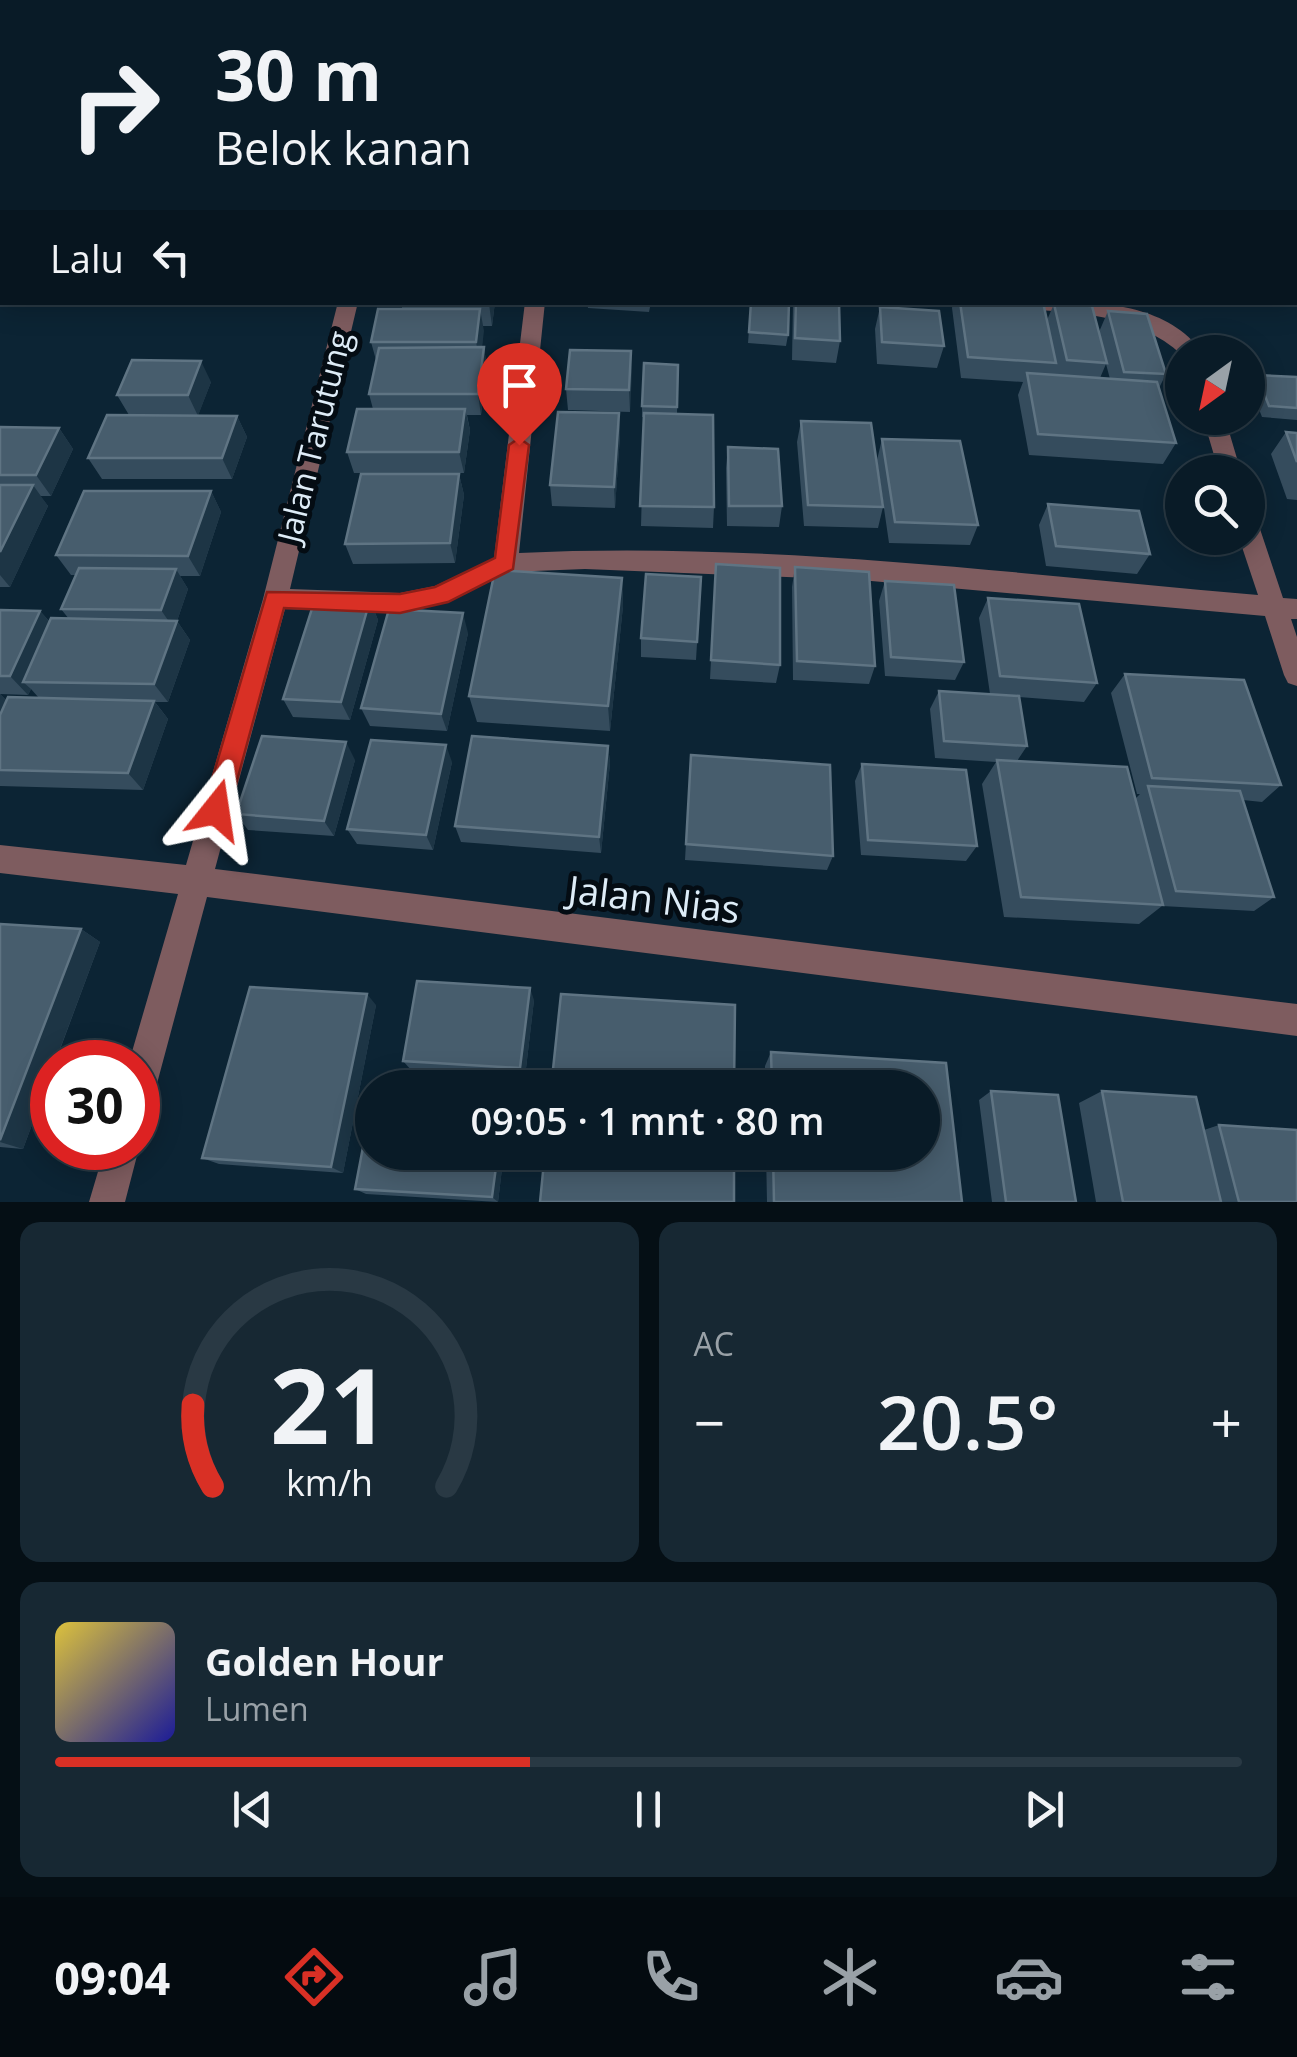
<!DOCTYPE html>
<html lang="id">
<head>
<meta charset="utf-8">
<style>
	:root { --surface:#091b27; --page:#172833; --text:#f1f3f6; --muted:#99a1a7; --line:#293944; --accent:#d93025 }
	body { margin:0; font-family:"Open Sans",sans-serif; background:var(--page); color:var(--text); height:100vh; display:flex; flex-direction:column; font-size:38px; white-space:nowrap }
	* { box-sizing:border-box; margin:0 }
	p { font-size:32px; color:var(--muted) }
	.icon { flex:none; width:55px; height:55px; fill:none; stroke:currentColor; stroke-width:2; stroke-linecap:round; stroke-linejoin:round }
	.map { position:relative; height:1202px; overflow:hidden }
	.panel { display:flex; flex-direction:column; gap:20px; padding:20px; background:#050f15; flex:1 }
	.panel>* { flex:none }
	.banner { position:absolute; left:0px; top:0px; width:1298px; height:305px; box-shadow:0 5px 25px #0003,0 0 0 2px var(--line); background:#091b27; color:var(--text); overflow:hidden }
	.needle { width:65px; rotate:213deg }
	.buttons { position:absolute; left:1165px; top:335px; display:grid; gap:20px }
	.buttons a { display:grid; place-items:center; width:100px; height:100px; border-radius:50%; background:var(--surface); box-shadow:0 5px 25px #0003,0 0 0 2px var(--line); font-size:50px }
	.speed { position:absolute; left:30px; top:1040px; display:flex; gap:20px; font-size:50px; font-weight:700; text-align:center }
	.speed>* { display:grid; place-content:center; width:130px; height:130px; border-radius:50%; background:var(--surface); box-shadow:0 5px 25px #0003,0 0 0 2px var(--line); line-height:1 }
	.speed .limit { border:15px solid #d22; background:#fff; color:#111 }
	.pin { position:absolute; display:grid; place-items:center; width:85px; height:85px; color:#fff; margin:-102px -42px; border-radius:50% 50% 50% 0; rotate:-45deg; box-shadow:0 0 10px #0007 }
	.pin .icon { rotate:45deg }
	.me { position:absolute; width:110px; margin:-55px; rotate:15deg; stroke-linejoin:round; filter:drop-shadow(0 0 8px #0008) }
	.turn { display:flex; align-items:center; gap:35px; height:210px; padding:0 50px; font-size:45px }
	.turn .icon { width:130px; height:130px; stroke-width:2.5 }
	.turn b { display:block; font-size:70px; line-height:85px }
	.then { display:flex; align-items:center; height:95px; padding:0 50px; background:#0003; gap:20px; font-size:38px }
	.big { font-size:75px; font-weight:600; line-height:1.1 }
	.panel .card { flex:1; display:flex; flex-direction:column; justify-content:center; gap:15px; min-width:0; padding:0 35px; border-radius:20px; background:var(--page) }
	.panel .dial { align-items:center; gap:0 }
	.dial svg { height:260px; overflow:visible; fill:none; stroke:var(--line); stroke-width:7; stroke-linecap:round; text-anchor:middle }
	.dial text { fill:var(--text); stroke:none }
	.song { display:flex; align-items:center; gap:30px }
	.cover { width:120px; height:120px; border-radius:15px; background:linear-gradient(135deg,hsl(50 70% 55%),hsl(240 70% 35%)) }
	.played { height:10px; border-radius:5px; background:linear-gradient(90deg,var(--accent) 40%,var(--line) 40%) }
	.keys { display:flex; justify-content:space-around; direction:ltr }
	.heat { display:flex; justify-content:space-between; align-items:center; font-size:55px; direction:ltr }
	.panel .tiles { flex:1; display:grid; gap:20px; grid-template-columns:1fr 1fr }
	.card:last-child { grid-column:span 2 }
	.trip { position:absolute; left:355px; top:1070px; width:585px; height:100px; border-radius:50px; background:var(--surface); box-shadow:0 5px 25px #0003,0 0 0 2px var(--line); font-weight:600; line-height:100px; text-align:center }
	.dock { display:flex; height:160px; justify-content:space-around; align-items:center; background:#040b10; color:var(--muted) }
	.dock .icon { width:70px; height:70px }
	.dock .on { color:var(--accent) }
	.dock b { font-size:45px; color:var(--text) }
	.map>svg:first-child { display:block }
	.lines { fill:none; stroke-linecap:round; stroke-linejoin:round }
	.minor { fill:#7e5c5f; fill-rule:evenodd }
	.wall { fill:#354c5d; fill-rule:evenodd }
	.shaded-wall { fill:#1d3545 }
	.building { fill:#475d6d; stroke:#5f7483; stroke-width:2.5 }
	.route { fill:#d93025; stroke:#8d1f18; stroke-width:2.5 }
	.labels { text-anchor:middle; stroke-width:10; stroke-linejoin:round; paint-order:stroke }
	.street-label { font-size:32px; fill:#deecf7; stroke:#040c13 }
	.near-street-label { font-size:38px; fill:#deecf7; stroke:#040c13 }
</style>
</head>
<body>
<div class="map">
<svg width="1297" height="1202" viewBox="0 0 1297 1202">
	<rect width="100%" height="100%" fill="#0c2434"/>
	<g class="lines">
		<path class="minor" d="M338,302h20l-68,287 110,4 35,-7 59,-28 31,-256h20l-26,251c242,-12 498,21 739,42l-19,-57h9v-18l12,9 23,69 14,1v20h-6l6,18v49l-9,-3 -4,-8 -19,-59 -405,-36 -275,-11 -76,3 -60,30 -49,11 -115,-4 -70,260 1082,135v32l-1090,-139 -52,194 -5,12 -12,5v-46h-9l49,-168 -178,-21v-28l186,20 77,-266z
			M1005,302c63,0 154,-9 197,50l-20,3c-46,-43 -109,-42 -168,-47z
			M1203,418h22l16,54h-22z
			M138,1143l1,5 -14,54h-36l16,-54h33z"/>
	</g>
	<path class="wall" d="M1269,0h28v10h-2v-8h-24z
		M1295,63h2v49h-2z
		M1295,151h2v78h-2z
		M35,302h82l-1,4h-79z
		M402,302h93l-3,24h-9l-1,21h2l3,22 -6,46h-14l3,15 -6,43h-110l-7,-21 26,-43 -4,-15 7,-34 -5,-18 31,-33z
		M587,302h64l-2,10 -61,-4z
		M751,302l37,33 -2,11 -38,-3z
		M793,302h46l1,39 -4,22 -44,-3z
		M953,302h90l4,18 7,-16 45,28 9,-21 58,63 -7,14 17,55 -13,21 -134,-9 -11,-60 5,-13 -62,-4 -9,-70zM1106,364l4,15 -10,-1z
		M880,307l64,39 -7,22 -60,-4 -2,-35z
		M631,351l-1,61 -62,-2 -2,-21z
		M678,365l-1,49 37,93 -1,21 -72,-2 3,-109h-2v-11z
		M1257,375l40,2v43l-35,-3 -12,-31z
		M211,382l-13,33 39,1 10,21 -15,42h-130l-14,-21 41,-43 -12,-20z
		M619,413l1,22 -5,73 -63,-2 -2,-21z
		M801,421l82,86 -5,21 -74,-2 -7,-84z
		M0,427l59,1 14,21 -22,47h-11l8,10 -38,81h-10z
		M1286,432l11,1v67l-10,-1 -16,-45z
		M882,439l96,86 -8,20 -81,-2 -12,-83z
		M728,447l54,59 -3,21 -52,-1 -1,-58z
		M459,474l5,21 -9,68 -102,1 -8,-20z
		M211,491l10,21 -21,64h-20l8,13 -11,32 13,19 -22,62h-13l13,17 -25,71 -143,-4v-92l6,6 33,-2 -8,-9 -3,6 -28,-1v-84l40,1 10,11 19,-3 -8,-10 15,-34h-5l-15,-20z
		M1048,504l102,50 -13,20 -91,-8 -7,-41z
		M716,564l64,101 -4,18 -66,-4z
		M795,567l80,99 -6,18 -76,-4 -1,-93z
		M701,577l-5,83 -55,-3v-19z
		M622,578l1,28 -13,125 -133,-9 -8,-26z
		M885,581l79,81 -9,18 -70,-4 -6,-75z
		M988,598l109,85 -13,19 -65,-5 8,49 -10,15 118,38 5,-5h-3l-26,-101 14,-19 156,111 -19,17 -19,-2 31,97 -20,14 -92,-5 -23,18 -135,-7 -22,-133 14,-22 -61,-4 -5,-49 9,-18 51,3 -11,-76z
		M370,600l8,20 -28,100 -57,-3 -10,-18z
		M468,633l-21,98 -77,-5 -9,-18z
		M608,746l2,17 -9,90 -140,-11 -6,-16z
		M691,755l142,101 -6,14 -142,-10z
		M355,760l-21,76 -86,-6 -12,-16z
		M452,762l-19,88 -76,-6 -10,-15z
		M862,764l115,82 -11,15 -105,-6 -6,-74z
		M0,924l81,5 19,13 -77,207 -23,-2z
		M534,1000l-9,77 -113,-6 -9,-10z
		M376,1005l-33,168 -124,-9 -17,-6z
		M771,1052l175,11 16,139h-195l-1,-50h156v-64h-157v-22z
		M991,1091l85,111h-84l-13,-102z
		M1102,1091l102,39 15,-5 78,77h-201l-17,-99z
		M372,1152h132l-6,50 -132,-8 -11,-5z"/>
	<path class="shaded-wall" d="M2,197v41l-2,4v-41z
		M489,302h6l-3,24 -3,-22z
		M480,309l4,22 -4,32 -4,-21z
		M484,347l3,22 -6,46 -3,-21z
		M631,351l1,22 -2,39 -1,-22z
		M201,361l10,21 -13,34 -10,-21z
		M465,409l5,21 -6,43 -5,-21z
		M619,413l1,22 -5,73 -1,-21z
		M237,416l10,21 -15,42 -10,-21z
		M59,428l14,21 -22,47 -15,-21z
		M459,474l5,21 -9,68 -5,-20z
		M33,485l15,21 -38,81 -10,-12v-23z
		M211,491l10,21 -21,64 -12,-20z
		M176,569l12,20 -11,32 13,19 -22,62 -14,-18 20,-55 -13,-19z
		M622,578l1,28 -13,125 -2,-25z
		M370,600l8,20 -28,100 -9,-18z
		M40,611l17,19 -34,52 8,7 -3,6 -18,-19z
		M463,613l5,20 -21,98 -6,-17z
		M0,694l9,9 -9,19z
		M154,701l14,18 -25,71 -15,-17z
		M346,742l9,18 -21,76 -10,-15z
		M446,745l6,17 -19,88 -7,-15z
		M608,746l2,17 -9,90 -2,-16z
		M81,929l19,13 -45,120h-3v8l-29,79 -23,-7z
		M530,988l4,12 -9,77 -5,-9z
		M367,994l9,11 -33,168 -12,-6z
		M498,1152h6l-6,50 -6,-5z"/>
	<path class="building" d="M1295,63h2v27l-2,-1z
		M1295,151h2v27h-2z
		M1295,181h2v25h-2z
		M0,182h2v15l-2,4z
		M402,302h87v2h-88z
		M751,302h38l-1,33 -39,-3z
		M796,302h43l1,39 -45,-3z
		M960,302h83l13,61 -88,-6z
		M1054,304l38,2 15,57 -40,-3z
		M880,307l59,4 5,35 -62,-4z
		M378,309h102l-4,33h-105z
		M1108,311l39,3 19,60 -42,-2z
		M484,347l-6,47h-109l10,-46z
		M570,350l61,1 -2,39 -63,-1z
		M132,360l69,1 -13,34h-71z
		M644,363l34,2 -1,42 -35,-1z
		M1027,373l130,9 19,61 -138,-9z
		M1257,375l40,2v31l-28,-2z
		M357,409h108l-6,43h-112z
		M558,412l61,1 -5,74 -64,-2z
		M644,413l69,2 1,92 -74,-1z
		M107,415l130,1 -15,42h-134z
		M801,421l70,2 12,84 -75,-2z
		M0,427l59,1 -23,47h-36z
		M1286,432l11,1v29z
		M882,439l78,2 18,84 -83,-3z
		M728,447l50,2 4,57h-53z
		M361,474h98l-9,69 -105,1z
		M0,485h33l-33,67z
		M84,491h127l-23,65 -132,-1z
		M1048,504l91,7 11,43 -94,-8z
		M716,564l64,4v97l-69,-5z
		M795,567l74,5 6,94 -78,-5z
		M79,568l97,1 -15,41 -100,-1z
		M495,570l127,8 -14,128 -139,-10z
		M646,574l55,3 -4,65 -56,-4z
		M885,581l69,4 10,77 -73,-5z
		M316,596l54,4 -29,102 -58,-3z
		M988,598l91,6 18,79 -97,-7z
		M389,609l74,4 -22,101 -80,-6z
		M0,610l40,1 -30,65h-10z
		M51,618l126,3 -23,63 -131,-2z
		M1125,674l119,6 37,105 -129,-7z
		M939,691l80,5 8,50 -83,-5z
		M8,697l146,4 -26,72 -128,-3v-55z
		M262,736l84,6 -22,79 -88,-7z
		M472,736l136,10 -9,91 -144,-11z
		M371,740l75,5 -20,90 -79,-6z
		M691,755l139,10 3,91 -147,-12z
		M997,760l130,7 36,138 -142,-8z
		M862,764l104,6 11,76 -109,-6z
		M1148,786l92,5 34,106 -98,-6z
		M0,924l81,5 -81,211z
		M417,981l113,7 -10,80 -117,-7z
		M250,987l117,7 -36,173 -129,-9z
		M561,994l174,11 -1,83h-183z
		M771,1052l175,11 16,139h-188l-1,-50h149v-64h-150z
		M991,1091l67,4 18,107h-70z
		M1102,1091l94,6 25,105h-98z
		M372,1100v52h126l-6,45 -137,-8z
		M1219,1125l78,5v72h-58z
		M545,1152h189v50h-194z"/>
	<path class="route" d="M519,438l10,7 -16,124 -65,33 -48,11 -116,-5 -55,202 -4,9 -9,3 -9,-3 -4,-9 64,-218 133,2 35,-7 60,-29 14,-113z"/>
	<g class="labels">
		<g class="street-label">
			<text transform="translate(315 437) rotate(-76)" y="11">Jalan Tarutung</text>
		</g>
		<g class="near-street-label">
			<text transform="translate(654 900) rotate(7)" y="13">Jalan Nias</text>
		</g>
	</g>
</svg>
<div class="buttons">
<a><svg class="needle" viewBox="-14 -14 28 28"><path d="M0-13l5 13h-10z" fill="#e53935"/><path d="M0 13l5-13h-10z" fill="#99a1a7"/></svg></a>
<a><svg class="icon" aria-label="search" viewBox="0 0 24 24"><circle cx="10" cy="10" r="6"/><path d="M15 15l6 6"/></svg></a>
</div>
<div class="speed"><div class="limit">30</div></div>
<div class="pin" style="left:519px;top:445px;background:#d93025"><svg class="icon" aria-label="arrive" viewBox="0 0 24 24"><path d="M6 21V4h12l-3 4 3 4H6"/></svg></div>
<svg class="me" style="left:216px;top:810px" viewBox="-20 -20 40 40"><path d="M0-17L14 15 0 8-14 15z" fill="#d93025" stroke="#fff" stroke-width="4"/></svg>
<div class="trip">09:05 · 1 mnt · 80 m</div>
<div class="banner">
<div class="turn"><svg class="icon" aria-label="right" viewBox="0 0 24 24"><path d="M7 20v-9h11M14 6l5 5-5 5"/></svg><div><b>30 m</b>Belok kanan</div></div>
<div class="then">Lalu<svg class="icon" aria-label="left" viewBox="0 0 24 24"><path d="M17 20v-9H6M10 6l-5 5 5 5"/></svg></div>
</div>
</div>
<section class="panel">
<div class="tiles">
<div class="card dial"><svg viewBox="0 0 100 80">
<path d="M14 69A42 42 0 1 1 86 69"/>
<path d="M14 69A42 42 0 0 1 8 44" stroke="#d93025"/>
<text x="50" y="56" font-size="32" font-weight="700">21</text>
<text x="50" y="72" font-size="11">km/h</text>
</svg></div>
<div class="card"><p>AC</p>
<div class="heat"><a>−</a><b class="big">20.5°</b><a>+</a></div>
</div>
<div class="card">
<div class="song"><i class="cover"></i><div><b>Golden Hour</b><p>Lumen</p></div></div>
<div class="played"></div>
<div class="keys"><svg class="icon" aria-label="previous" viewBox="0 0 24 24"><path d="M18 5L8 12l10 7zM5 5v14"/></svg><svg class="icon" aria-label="pause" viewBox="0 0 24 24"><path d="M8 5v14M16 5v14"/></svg><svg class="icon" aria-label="next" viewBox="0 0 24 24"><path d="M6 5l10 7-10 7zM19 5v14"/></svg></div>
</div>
</div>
</section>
<nav class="dock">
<b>09:04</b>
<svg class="icon on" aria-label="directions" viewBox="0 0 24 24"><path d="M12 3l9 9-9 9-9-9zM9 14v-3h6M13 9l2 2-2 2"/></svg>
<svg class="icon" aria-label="music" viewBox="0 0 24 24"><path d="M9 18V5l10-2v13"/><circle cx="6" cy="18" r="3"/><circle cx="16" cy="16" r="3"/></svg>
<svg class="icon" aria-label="phone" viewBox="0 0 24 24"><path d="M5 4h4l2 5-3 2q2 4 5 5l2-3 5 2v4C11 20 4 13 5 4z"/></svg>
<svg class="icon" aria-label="climate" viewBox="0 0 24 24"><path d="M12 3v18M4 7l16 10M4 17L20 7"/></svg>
<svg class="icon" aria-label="car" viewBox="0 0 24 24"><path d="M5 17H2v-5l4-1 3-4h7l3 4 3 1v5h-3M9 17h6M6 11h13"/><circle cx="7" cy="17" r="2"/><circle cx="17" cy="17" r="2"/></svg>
<svg class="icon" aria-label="filters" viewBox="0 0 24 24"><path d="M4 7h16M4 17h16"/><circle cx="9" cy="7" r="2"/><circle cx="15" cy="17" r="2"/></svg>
</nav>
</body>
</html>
